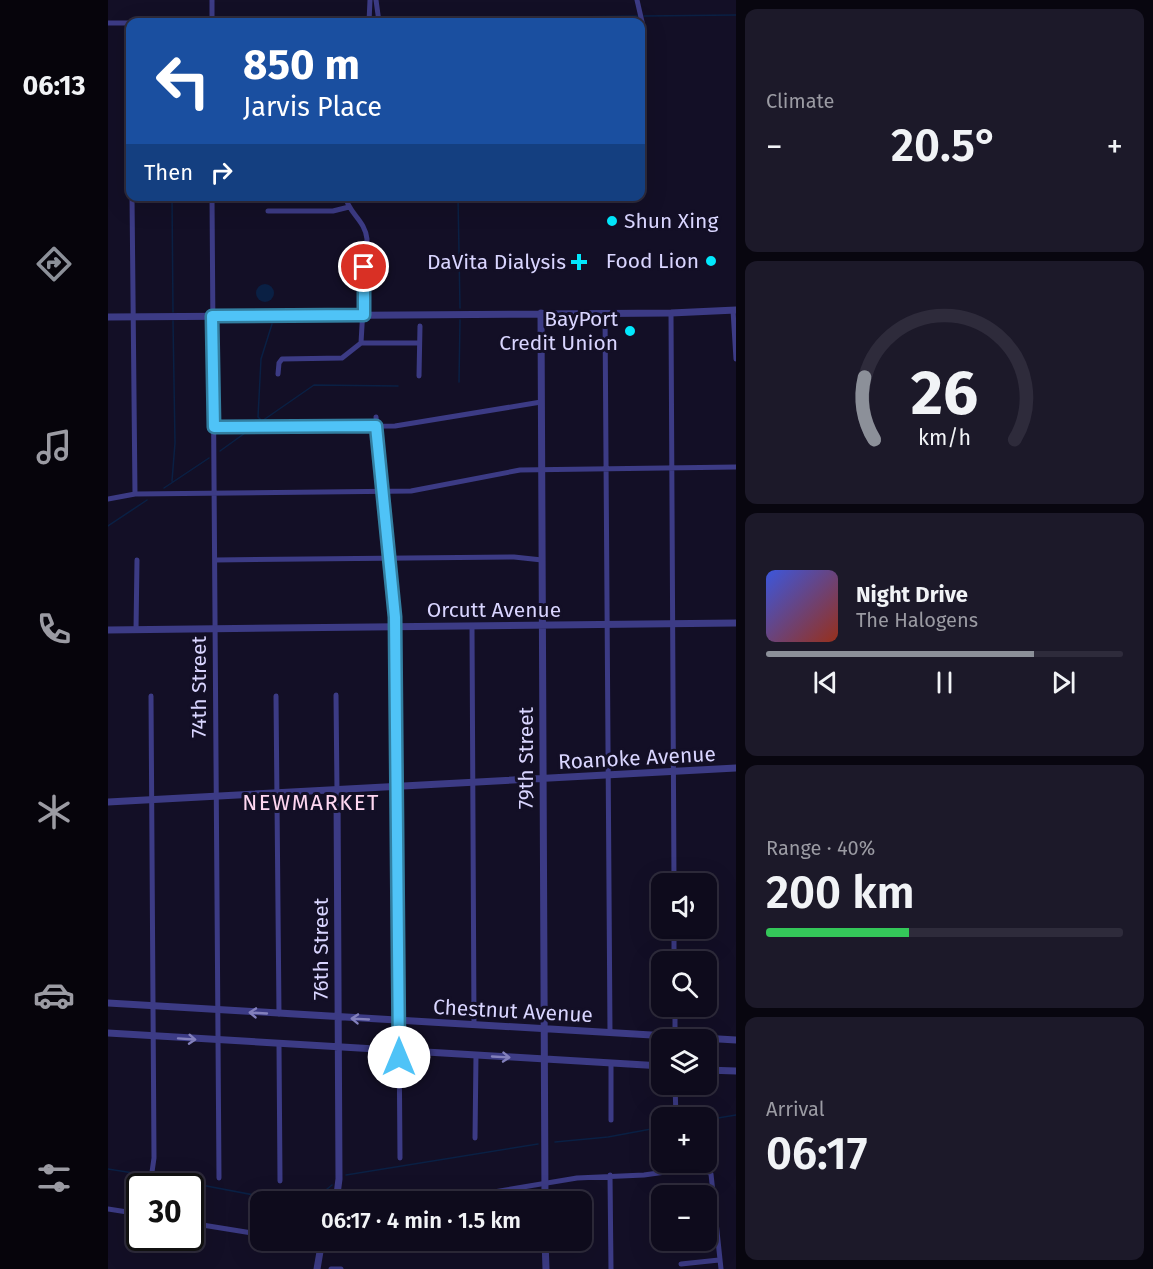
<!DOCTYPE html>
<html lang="en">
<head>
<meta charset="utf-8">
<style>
	:root { --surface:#0e0b1c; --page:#1c1929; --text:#f1f3f6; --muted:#9b9ba3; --line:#2e2b3b; --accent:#8c9099 }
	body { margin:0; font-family:"Fira Sans",sans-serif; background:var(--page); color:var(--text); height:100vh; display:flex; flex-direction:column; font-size:22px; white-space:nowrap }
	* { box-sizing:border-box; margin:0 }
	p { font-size:20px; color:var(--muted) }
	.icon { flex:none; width:33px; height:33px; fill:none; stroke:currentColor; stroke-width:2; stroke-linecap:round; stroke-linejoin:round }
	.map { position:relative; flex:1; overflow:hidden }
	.panel { display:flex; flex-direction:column; gap:9px; padding:9px; background:#08060f; width:417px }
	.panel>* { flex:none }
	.banner { position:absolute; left:18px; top:18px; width:519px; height:183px; border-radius:12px; box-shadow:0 6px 24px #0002,0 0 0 2px var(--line); background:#1a4fa0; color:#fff; overflow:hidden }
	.buttons { position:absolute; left:543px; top:873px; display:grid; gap:12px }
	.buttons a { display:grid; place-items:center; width:66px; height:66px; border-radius:12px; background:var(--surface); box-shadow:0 6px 24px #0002,0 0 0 2px var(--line); font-size:30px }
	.speed { position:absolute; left:18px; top:1173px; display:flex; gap:12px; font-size:30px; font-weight:700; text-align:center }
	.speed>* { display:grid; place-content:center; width:78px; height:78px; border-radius:50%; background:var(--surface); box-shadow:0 6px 24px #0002,0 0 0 2px var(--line); line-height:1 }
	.speed .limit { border:3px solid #111; border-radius:9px; background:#fff; color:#111 }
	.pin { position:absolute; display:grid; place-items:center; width:51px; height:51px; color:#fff; margin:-26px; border:3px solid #fff; border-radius:50%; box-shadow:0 2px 6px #0007 }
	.me { position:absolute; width:66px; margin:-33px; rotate:0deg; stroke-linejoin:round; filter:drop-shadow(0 0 4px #0008) }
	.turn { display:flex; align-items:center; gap:21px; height:126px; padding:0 18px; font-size:27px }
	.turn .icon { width:78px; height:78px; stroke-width:2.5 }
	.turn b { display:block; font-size:42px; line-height:51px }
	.then { display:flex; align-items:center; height:57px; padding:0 18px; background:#0003; gap:12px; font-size:22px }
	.big { font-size:45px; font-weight:600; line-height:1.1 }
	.panel .widget { flex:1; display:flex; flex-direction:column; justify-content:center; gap:9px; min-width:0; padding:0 21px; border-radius:12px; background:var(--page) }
	.panel .dial { align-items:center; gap:0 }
	.dial svg { height:156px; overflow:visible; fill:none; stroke:var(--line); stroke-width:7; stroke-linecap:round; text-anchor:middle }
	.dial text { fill:var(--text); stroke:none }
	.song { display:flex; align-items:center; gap:18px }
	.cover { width:72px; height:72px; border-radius:9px; background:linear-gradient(135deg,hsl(230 70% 55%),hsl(10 70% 35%)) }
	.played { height:6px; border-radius:3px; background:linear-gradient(90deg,var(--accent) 75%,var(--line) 75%) }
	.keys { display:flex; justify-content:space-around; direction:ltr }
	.heat { display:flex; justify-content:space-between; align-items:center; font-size:33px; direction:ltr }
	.charge { height:9px; border-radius:4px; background:linear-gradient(90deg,#34c759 40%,var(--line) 0) }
	.trip { position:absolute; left:142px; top:1191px; width:342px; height:60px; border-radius:12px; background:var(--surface); box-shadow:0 6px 24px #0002,0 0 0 2px var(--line); font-weight:600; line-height:60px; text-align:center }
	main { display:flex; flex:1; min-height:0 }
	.tabs { display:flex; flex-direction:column; width:108px; justify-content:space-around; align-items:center; background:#06040b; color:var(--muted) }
	.tabs .icon { width:42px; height:42px }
	.tabs .on { color:var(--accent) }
	.tabs b { font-size:27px; color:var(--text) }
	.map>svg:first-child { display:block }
	.water { fill:#0a2044 }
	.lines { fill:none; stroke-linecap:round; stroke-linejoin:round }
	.stream { stroke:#0a2044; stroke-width:1.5 }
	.minor { stroke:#3c3b85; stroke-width:5 }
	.tertiary { stroke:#3c3b85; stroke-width:7 }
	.oneway { stroke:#8380bc }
	.route-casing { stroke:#337fa1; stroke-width:15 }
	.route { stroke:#4fc3f7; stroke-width:10 }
	.poi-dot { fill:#02e8fd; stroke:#130f26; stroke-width:2 }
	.labels { text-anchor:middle; stroke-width:6; stroke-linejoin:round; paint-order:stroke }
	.poi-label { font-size:21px; fill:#d9d5ff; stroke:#130f26; text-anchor:end }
	.street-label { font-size:21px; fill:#d9d5ff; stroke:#130f26 }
	.neighbourhood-label { font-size:22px; letter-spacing:1.5px; fill:#ffd7f1; stroke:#130f26 }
</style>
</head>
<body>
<main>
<nav class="tabs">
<b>06:13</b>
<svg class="icon on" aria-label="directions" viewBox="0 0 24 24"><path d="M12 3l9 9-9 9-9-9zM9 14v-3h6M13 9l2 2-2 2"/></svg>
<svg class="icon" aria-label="music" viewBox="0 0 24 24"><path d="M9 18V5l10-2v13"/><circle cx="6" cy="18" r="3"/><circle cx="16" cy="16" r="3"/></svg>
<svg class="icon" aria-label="phone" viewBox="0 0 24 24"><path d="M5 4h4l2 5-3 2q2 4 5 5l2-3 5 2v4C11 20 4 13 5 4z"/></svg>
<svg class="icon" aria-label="climate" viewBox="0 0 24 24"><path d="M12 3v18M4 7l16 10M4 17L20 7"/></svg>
<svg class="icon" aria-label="car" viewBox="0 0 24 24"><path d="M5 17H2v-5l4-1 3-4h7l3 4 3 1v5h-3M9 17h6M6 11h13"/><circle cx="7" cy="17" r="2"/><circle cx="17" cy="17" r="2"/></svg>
<svg class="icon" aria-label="filters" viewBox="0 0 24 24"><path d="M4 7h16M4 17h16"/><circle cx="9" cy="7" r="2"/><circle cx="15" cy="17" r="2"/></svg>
</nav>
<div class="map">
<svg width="628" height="1269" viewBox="0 0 628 1269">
	<rect width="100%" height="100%" fill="#130f26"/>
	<path class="water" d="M148 293a9 9 0 1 1 18 0a9 9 0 1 1-18 0Z"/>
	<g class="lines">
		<path class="stream" d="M536,16l92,-1
			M461,17l70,-1
			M351,22l5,-2 79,-3
			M64,196l1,116
			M350,196l2,112
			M164,324l-11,35 -3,58 4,4 52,-36 84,1
			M351,382l1,-62
			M112,451l25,-18
			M64,481l3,-38 -2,-122
			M56,488l45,-30
			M0,526l39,-26
			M598,1120l30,-5
			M447,1142l53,-5 54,-10
			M0,1169l38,6
			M238,1175l192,-31
			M51,1177l132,25
			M203,1202l21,-17"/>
		<path class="minor" d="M104,0v22
			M268,0l3,22
			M529,0l6,26
			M24,22h80
			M261,22l1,-22
			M0,23h22
			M24,196l3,298
			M104,196l7,982
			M160,211h65l16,-4
			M625,310l3,49
			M497,313l5,720
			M563,313l3,571
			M253,343h58
			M170,374l1,-11 3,-4 60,-1 19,-15 6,-104c-2,-19 -18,-25 -22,-43
			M311,376l1,-50
			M268,417l20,210 4,531
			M106,427l181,-1 146,-24
			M0,499l27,-5 276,-3 109,-21 216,-3
			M107,560l299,-3 28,3
			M364,627l2,398
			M28,630l1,-70
			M228,695l1,96
			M168,696l3,318
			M566,928v34
			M567,1006v32
			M171,1045l1,136
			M567,1084l1,34
			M503,1120v-57
			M367,1138l1,-83
			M502,1175l1,94
			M42,1186l4,-28 -3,-462
			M326,1202l143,-24 67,-3 57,-8 10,7 10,95
			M0,1209l32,5
			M82,1223l62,10
			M573,1264l38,-4
			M223,1269h10"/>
		<path class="tertiary" d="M433,313l4,889
			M0,317l563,-4 65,-3
			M0,630l628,-7
			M0,802l628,-34
			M0,1003l628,37
			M0,1033l554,33
			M598,1070l30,1
			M228,1202l3,-23 -2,-388
			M437,1240l1,29
			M209,1269l5,-29"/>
	</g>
	<defs><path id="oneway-shaft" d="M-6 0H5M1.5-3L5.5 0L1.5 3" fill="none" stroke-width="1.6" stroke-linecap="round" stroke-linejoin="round" transform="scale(1.5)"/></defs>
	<g class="oneway">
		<use href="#oneway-shaft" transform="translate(150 1013) rotate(-177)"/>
		<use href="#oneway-shaft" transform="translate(252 1019) rotate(-177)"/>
		<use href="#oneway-shaft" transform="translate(79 1039) rotate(4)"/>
		<use href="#oneway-shaft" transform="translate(393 1057) rotate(3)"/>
	</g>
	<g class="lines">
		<defs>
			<path id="route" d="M256,267v48l-152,1 2,111 162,-1 19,191 4,440"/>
		</defs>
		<use href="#route" class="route-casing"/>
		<use href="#route" class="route"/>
	</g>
	<g class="poi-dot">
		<circle cx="504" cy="221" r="6"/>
		<circle cx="603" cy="261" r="6"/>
		<path d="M468 253h6v6h6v6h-6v6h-6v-6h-6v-6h6z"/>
		<circle cx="522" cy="331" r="6"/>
	</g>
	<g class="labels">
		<g class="poi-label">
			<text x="516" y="228" text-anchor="start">Shun Xing</text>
			<text x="591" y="268">Food Lion</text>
			<text x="458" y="269">DaVita Dialysis</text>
			<text x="510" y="326">BayPort<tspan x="510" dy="24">Credit Union</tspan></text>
		</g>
		<g class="street-label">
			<text x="386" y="617">Orcutt Avenue</text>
			<text transform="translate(91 687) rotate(-90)" y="7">74th Street</text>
			<text transform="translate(418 758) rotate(-90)" y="7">79th Street</text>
			<text transform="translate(529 758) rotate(-3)" y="7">Roanoke Avenue</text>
			<text transform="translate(213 949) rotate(-90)" y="7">76th Street</text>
			<text transform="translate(405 1011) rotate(3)" y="7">Chestnut Avenue</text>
		</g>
		<g class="neighbourhood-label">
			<text x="203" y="810">NEWMARKET</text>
		</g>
	</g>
</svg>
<div class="buttons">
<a><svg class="icon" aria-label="sound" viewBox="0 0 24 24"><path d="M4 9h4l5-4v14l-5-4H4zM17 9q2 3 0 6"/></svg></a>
<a><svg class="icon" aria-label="search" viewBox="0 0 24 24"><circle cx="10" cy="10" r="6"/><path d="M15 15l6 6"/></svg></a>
<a><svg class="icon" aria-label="layers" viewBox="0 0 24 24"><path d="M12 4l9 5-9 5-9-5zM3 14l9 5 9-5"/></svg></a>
<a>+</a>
<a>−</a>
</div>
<div class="speed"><div class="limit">30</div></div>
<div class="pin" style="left:256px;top:267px;background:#d93025"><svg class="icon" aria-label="arrive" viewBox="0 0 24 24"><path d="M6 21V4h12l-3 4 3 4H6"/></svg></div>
<svg class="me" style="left:291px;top:1057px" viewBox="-20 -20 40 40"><circle r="19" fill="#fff"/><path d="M0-13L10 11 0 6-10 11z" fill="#4fc3f7"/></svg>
<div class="trip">06:17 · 4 min · 1.5 km</div>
<div class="banner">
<div class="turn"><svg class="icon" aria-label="left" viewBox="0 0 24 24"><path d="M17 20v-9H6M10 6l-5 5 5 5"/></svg><div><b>850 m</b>Jarvis Place</div></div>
<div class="then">Then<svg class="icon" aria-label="right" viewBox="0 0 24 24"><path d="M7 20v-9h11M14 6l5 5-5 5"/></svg></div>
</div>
</div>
<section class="panel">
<div class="widget"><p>Climate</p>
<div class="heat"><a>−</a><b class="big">20.5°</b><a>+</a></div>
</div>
<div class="widget dial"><svg viewBox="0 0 100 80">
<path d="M14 69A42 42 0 1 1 86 69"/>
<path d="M14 69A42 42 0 0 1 9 37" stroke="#8c9099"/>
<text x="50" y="56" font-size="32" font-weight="700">26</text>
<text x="50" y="72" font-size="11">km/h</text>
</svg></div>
<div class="widget">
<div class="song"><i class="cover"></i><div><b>Night Drive</b><p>The Halogens</p></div></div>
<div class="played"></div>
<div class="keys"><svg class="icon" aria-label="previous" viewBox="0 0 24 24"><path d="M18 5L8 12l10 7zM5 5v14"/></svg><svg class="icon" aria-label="pause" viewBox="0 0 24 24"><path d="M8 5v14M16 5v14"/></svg><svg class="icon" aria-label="next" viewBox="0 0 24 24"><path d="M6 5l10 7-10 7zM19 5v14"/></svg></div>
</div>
<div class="widget"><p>Range · 40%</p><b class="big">200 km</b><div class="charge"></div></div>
<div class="widget"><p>Arrival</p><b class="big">06:17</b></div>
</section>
</main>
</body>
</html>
